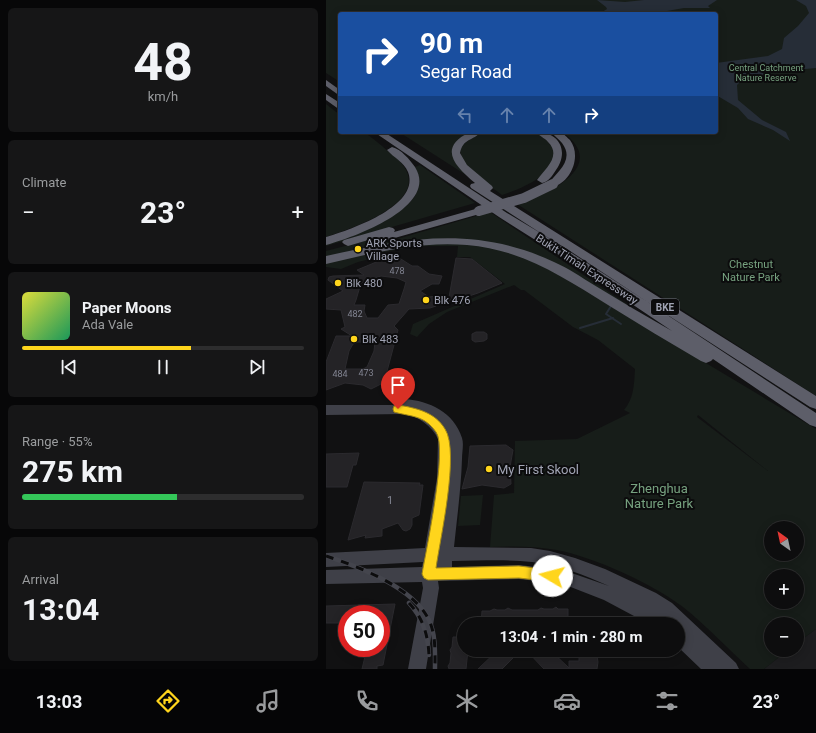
<!DOCTYPE html>
<html lang="en">
<head>
<meta charset="utf-8">
<style>
	:root { --surface:#0d0d0e; --page:#161617; --text:#f1f3f6; --muted:#9a9c9e; --line:#2d2d2e; --accent:#ffd51c }
	body { margin:0; font-family:Roboto,sans-serif; background:var(--page); color:var(--text); height:100vh; display:flex; flex-direction:column; font-size:15px; white-space:nowrap }
	* { box-sizing:border-box; margin:0 }
	p { font-size:13px; color:var(--muted) }
	.icon { flex:none; width:22px; height:22px; fill:none; stroke:currentColor; stroke-width:2; stroke-linecap:round; stroke-linejoin:round }
	.map { position:relative; flex:1; overflow:hidden }
	.drawer { display:flex; flex-direction:column; gap:8px; padding:8px; background:#070708; width:326px }
	.drawer>* { flex:none }
	.hud { position:absolute; left:12px; top:12px; width:380px; height:122px; border-radius:4px; box-shadow:0 2px 10px #0003,0 0 0 1px var(--line); background:#1a4fa0; color:#fff; overflow:hidden }
	.needle { width:26px; rotate:327deg }
	.buttons { position:absolute; left:438px; top:521px; display:grid; gap:8px }
	.buttons a { display:grid; place-items:center; width:40px; height:40px; border-radius:50%; background:var(--surface); box-shadow:0 2px 10px #0003,0 0 0 1px var(--line); font-size:20px }
	.speed { position:absolute; left:12px; top:605px; display:flex; gap:8px; font-size:20px; font-weight:700; text-align:center }
	.speed>* { display:grid; place-content:center; width:52px; height:52px; border-radius:50%; background:var(--surface); box-shadow:0 2px 10px #0003,0 0 0 1px var(--line); line-height:1 }
	.speed .limit { border:6px solid #d22; background:#fff; color:#111 }
	.pin { position:absolute; display:grid; place-items:center; width:34px; height:34px; color:#fff; margin:-41px -17px; border-radius:50% 50% 50% 0; rotate:-45deg; box-shadow:0 0 4px #0007 }
	.pin .icon { rotate:45deg }
	.me { position:absolute; width:44px; margin:-22px; rotate:278deg; stroke-linejoin:round; filter:drop-shadow(0 0 3px #0008) }
	.turn { display:flex; align-items:center; gap:14px; height:84px; padding:0 16px; font-size:18px }
	.turn .icon { width:52px; height:52px; stroke-width:2.5 }
	.turn b { display:block; font-size:28px; line-height:34px }
	.lanes { display:flex; align-items:center; height:38px; padding:0 16px; background:#0003; justify-content:center; gap:20px; direction:ltr }
	.lanes .off { opacity:.35 }
	.big { font-size:30px; font-weight:700; line-height:1.1 }
	.drawer .tile { flex:1; display:flex; flex-direction:column; justify-content:center; gap:6px; min-width:0; padding:0 14px; border-radius:6px; background:var(--page) }
	.drawer .dial { align-items:center; gap:0 }
	.dial b { font-size:52px; line-height:1 }
	.song { display:flex; align-items:center; gap:12px }
	.cover { width:48px; height:48px; border-radius:6px; background:linear-gradient(135deg,hsl(60 70% 55%),hsl(150 70% 35%)) }
	.played { height:4px; border-radius:2px; background:linear-gradient(90deg,var(--accent) 60%,var(--line) 60%) }
	.keys { display:flex; justify-content:space-around; direction:ltr }
	.heat { display:flex; justify-content:space-between; align-items:center; font-size:22px; direction:ltr }
	.charge { height:6px; border-radius:3px; background:linear-gradient(90deg,#34c759 55%,var(--line) 0) }
	.trip { position:absolute; left:131px; top:617px; width:228px; height:40px; border-radius:20px; background:var(--surface); box-shadow:0 2px 10px #0003,0 0 0 1px var(--line); font-weight:700; line-height:40px; text-align:center }
	.dock { display:flex; height:64px; justify-content:space-around; align-items:center; background:#050506; color:var(--muted) }
	.dock .icon { width:28px; height:28px }
	.dock .active { color:var(--accent) }
	.dock b { font-size:18px; color:var(--text) }
	main { display:flex; flex:1; min-height:0 }
	.map>svg:first-child { display:block }
	.built { fill:#1d1d1f }
	.green { fill:#171d19; fill-rule:evenodd }
	.water { fill:#262d37 }
	.lines { fill:none; stroke-linecap:round; stroke-linejoin:round }
	.stream { stroke:#262d37; stroke-width:2 }
	.building { fill:#242326; stroke:#2b2a2e; fill-rule:evenodd }
	.secondary { fill:#3f4048; fill-rule:evenodd }
	.highway { fill:#5d5e69; fill-rule:evenodd }
	.rail-casing { stroke:#44454d; stroke-width:4.5 }
	.rail { stroke:#0c0c0d; stroke-width:3; stroke-dasharray:8; stroke-linecap:butt }
	.highway-bridge { stroke:#5d5e69; stroke-width:10 }
	.route { fill:#ffd51c; stroke:#a68a12 }
	.poi-dot { fill:#ffd51c; stroke:#0c0c0d; stroke-width:1.5 }
	.labels { text-anchor:middle; stroke-width:4; stroke-linejoin:round; paint-order:stroke }
	.far-park-label { font-size:9px; fill:#76a17f; stroke:#0c0c0d }
	.number-label { font-size:9px; fill:#818390 }
	.shield { fill:#0c0c0d; stroke:#747682; stroke-width:1 }
	.shield-label { font-size:10px; font-weight:bold; fill:#a1a4b4 }
	.poi-label { font-size:11px; fill:#a1a4b4; stroke:#0c0c0d; text-anchor:start }
	.park-label { font-size:11px; fill:#76a17f; stroke:#0c0c0d }
	.street-label { font-size:11px; fill:#a1a4b4; stroke:#0c0c0d }
	.near-number-label { font-size:11px; fill:#818390 }
	.near-poi-label { font-size:13px; fill:#a1a4b4; stroke:#0c0c0d; text-anchor:start }
	.near-park-label { font-size:13px; fill:#76a17f; stroke:#0c0c0d }
</style>
</head>
<body>
<main>
<section class="drawer">
<div class="tile dial"><b>48</b><p>km/h</p></div>
<div class="tile"><p>Climate</p>
<div class="heat"><a>−</a><b class="big">23°</b><a>+</a></div>
</div>
<div class="tile">
<div class="song"><i class="cover"></i><div><b>Paper Moons</b><p>Ada Vale</p></div></div>
<div class="played"></div>
<div class="keys"><svg class="icon" aria-label="previous" viewBox="0 0 24 24"><path d="M18 5L8 12l10 7zM5 5v14"/></svg><svg class="icon" aria-label="pause" viewBox="0 0 24 24"><path d="M8 5v14M16 5v14"/></svg><svg class="icon" aria-label="next" viewBox="0 0 24 24"><path d="M6 5l10 7-10 7zM19 5v14"/></svg></div>
</div>
<div class="tile"><p>Range · 55%</p><b class="big">275 km</b><div class="charge"></div></div>
<div class="tile"><p>Arrival</p><b class="big">13:04</b></div>
</section>
<div class="map">
<svg width="490" height="669" viewBox="0 0 490 669">
	<rect width="100%" height="100%" fill="#111112"/>
	<path class="built" d="M490,629v40h-52l24,-19h9v-7z"/>
	<path class="green" d="M0,0h490v396l-299,-192c30,-9 94,-38 45,-72h154v-118h-376v68l-14,-9z
		M0,104l14,11v17c7,0 15,-2 22,0 7,2 21,15 27,20 59,43 -29,74 -63,85z
		M73,132h72c-26,14 -21,23 -5,43z
		M156,132h52c10,3 14,10 20,17 0,4 1,9 0,13 -7,16 -36,28 -52,33 -13,-10 -47,-30 -41,-49l17,-13z
		M94,165l55,38 -149,43v-2c13,-6 27,-11 40,-17 25,-11 65,-25 49,-60z
		M164,212l138,93 -3,2 -67,-39 -78,-27 -27,-3 -52,4 -75,20v-11l57,-15 4,6z
		M113,242l53,5 40,12 284,170v200l-19,14v-19h-26v26h17l-24,19h-14c-22,-20 -43,-43 -67,-62 -30,-23 -89,-50 -126,-57 -22,-4 -45,-4 -67,-3l4,-52 20,-2 1,-52 62,-2 53,-26 -6,-3c10,-12 10,-25 11,-41l-37,-29 -25,-13 -49,-37h-3l-7,-5 -67,27 -18,12 -12,13 -7,-3 3,-10 92,-40 -35,-27h-13l1,-11h-34l-17,2 -23,4 -6,5 -20,5 -17,7 -15,-2v-4l57,-14zM372,415l70,56 -71,-54zM445,528h26v26h-26zM445,576h26v26h-26z
		M157,495l-3,30 -22,1 3,-30z"/>
	<path class="water" d="M271,0l28,2 19,-2h73l-9,6 2,2h-26l-34,6h-51l8,-5 -1,-2z
		M470,0h20v68l-32,3 -40,7 -7,7 1,15 24,20 24,12 4,9 -17,-11 -25,-11 -10,-11 -22,-13v-32l52,-7 14,-7 2,-11 14,-12 11,-13 -3,-7z"/>
	<g class="lines">
		<path class="stream" d="M285,306l-5,8 15,10
			M254,328l33,-10"/>
	</g>
	<path class="building" d="M54,254h13l19,12h6l11,8 13,2 -3,8h-7l-12,7 9,6 7,-1v2h2l-2,8 -6,2 -21,1 -15,17 4,4 -12,45h-3l-2,9 -10,5 -8,-4 -18,-2 -19,7v-28l10,-26h16l-11,-7 4,-2 -4,-17 -15,-1v-10l17,-8 -15,-11 1,-3 4,-1 31,-1 -7,-5 29,-12 -6,-2zM55,276l16,2 9,4 -2,7 -5,15 -11,1 -10,13h-11l-3,-7 1,-6h-11l2,-5 5,-17zM32,342h17l-1,9 -7,16 -4,2h-18l4,-18 4,-7z
		M130,258l16,1 30,24 -24,10 -30,10z
		M150,332h8l3,2v5l-3,2 -9,1 -3,-2v-6z
		M180,445l7,5 -3,17 1,17 -7,4 -22,-3 -20,4 6,-22 2,-21z
		M33,453l-3,12h-3l-6,22h-21v-33z
		M38,482l56,1 -1,2h4l-4,30 -7,3v7l-2,4 -4,2 -3,-1 -5,-7 -16,6v7l-17,2 1,-3 -18,5z
		M69,604l-12,61 -6,1v3h-15l5,-21h14v-34h-34v9h-21v-17z
		M230,607l2,2h10v15h-87l1,-13h8l4,-2 3,1h8l3,-2 4,2h26l3,-2 3,1h9z
		M127,637h11v13h4l-2,19h-17l-1,-3 2,-3 1,-10 -1,-3 2,-3z
		M172,650h23l-19,19h-24z
		M200,650h24l19,18v-7h10v-11h17l2,12 -1,7h-53z"/>
	<g class="lines">
		<path class="secondary" d="M79,399c24,2 49,13 57,39 2,6 0,14 0,21 -1,30 -5,59 -8,88l77,1 19,3 25,7 30,11 51,24 16,10 64,60 3,6h-38l-23,-22v-23h-29l-45,-24 -41,-16 -44,-5 -81,2 1,7 -13,81h-18l15,-81 -1,-6 -96,2v-14l96,-3 1,-5 -97,5v-14l99,-5 12,-70 1,-39c-6,-13 -20,-23 -34,-25l-78,1v-10h74l1,-5zM126,561c26,0 54,-2 80,1 27,3 52,13 77,24l-46,-16 -44,-5 -67,2z"/>
		<path class="highway" d="M0,80l14,10v6l-14,-10z
			M0,94l14,9v7l-14,-10z
			M48,132h10l123,81 60,36 249,164v14l-6,-2 -97,-66 -2,2 -5,2 -5,-2c-31,-18 -62,-37 -93,-56 -47,-29 -85,-55 -141,-60 -48,-4 -95,8 -141,19v-8c81,-18 149,-31 228,6 14,6 27,15 40,23 26,16 52,31 78,46l-113,-76 -60,-38z
			M144,132h11c-8,9 -18,6 -21,21l7,12 25,21 1,2 -3,3 326,205v13l-6,-2 -339,-219 -1,-2 1,-2 4,-1c-20,-17 -38,-35 -5,-51z
			M210,132c25,0 34,21 18,41 -3,5 -7,9 -12,10l-5,-3c8,-11 25,-24 11,-38 -3,-4 -9,-6 -12,-10z
			M225,132c2,0 7,-1 9,0 4,1 7,6 10,8 12,16 1,42 -17,47l-5,-3c9,-12 27,-24 14,-41 -3,-4 -8,-7 -11,-11z
			M66,147c9,2 18,13 23,20 25,40 -63,71 -89,78v-8c23,-7 95,-31 82,-65 -4,-10 -14,-14 -21,-22z
			M153,208l4,1 1,2 -1,2 -99,28h-8l-1,-3 -27,8 -4,-2 -2,-2 2,-2 45,-13 4,1 2,2 -1,2z"/>
		<defs>
			<path id="rail" d="M0,556c33,11 87,31 103,64 7,15 6,33 6,49
				M83,603c14,15 19,32 20,52"/>
		</defs>
		<use href="#rail" class="rail-casing"/>
		<use href="#rail" class="rail"/>
		<path class="highway-bridge" d="M153,211l45,-13 29,-14"/>
	</g>
	<path class="route" d="M72,405c18,3 37,7 47,24 15,23 -5,110 -9,139l83,-2 33,4 5,2 1,4 -1,4 -5,2 -33,-4 -91,2 -4,-2 -2,-4c4,-23 26,-126 14,-142 -12,-17 -24,-15 -42,-20l-1,-3 1,-3z"/>
	<g class="poi-dot">
		<circle cx="32" cy="249" r="4"/>
		<circle cx="12" cy="283" r="4"/>
		<circle cx="100" cy="300" r="4"/>
		<circle cx="28" cy="339" r="4"/>
		<circle cx="163" cy="469" r="4"/>
	</g>
	<g class="labels">
		<g class="far-park-label">
			<text x="440" y="71">Central Catchment<tspan x="440" dy="10">Nature Reserve</tspan></text>
		</g>
		<g class="number-label">
			<text x="71" y="274">478</text>
			<text x="29" y="317">482</text>
			<text x="40" y="376">473</text>
			<text x="14" y="377">484</text>
		</g>
		<rect class="shield" x="325" y="299" width="28" height="16" rx="3"/>
		<g class="shield-label">
			<text x="339" y="311">BKE</text>
		</g>
		<g class="poi-label">
			<text x="40" y="247">ARK Sports<tspan x="40" dy="13">Village</tspan></text>
			<text x="20" y="287">Blk 480</text>
			<text x="108" y="304">Blk 476</text>
			<text x="36" y="343">Blk 483</text>
		</g>
		<g class="park-label">
			<text x="425" y="268">Chestnut<tspan x="425" dy="13">Nature Park</tspan></text>
		</g>
		<g class="street-label">
			<text transform="translate(261 269) rotate(33)" y="4">Bukit Timah Expressway</text>
		</g>
		<g class="near-number-label">
			<text x="64" y="504">1</text>
		</g>
		<g class="near-poi-label">
			<text x="171" y="474">My First Skool</text>
		</g>
		<g class="near-park-label">
			<text x="333" y="493">Zhenghua<tspan x="333" dy="15">Nature Park</tspan></text>
		</g>
	</g>
</svg>
<div class="buttons">
<a><svg class="needle" viewBox="-14 -14 28 28"><path d="M0-13l5 13h-10z" fill="#e53935"/><path d="M0 13l5-13h-10z" fill="#9a9c9e"/></svg></a>
<a>+</a>
<a>−</a>
</div>
<div class="speed"><div class="limit">50</div></div>
<div class="pin" style="left:72px;top:409px;background:#d93025"><svg class="icon" aria-label="arrive" viewBox="0 0 24 24"><path d="M6 21V4h12l-3 4 3 4H6"/></svg></div>
<svg class="me" style="left:226px;top:576px" viewBox="-20 -20 40 40"><circle r="19" fill="#fff"/><path d="M0-13L10 11 0 6-10 11z" fill="#ffd51c"/></svg>
<div class="trip">13:04 · 1 min · 280 m</div>
<div class="hud">
<div class="turn"><svg class="icon" aria-label="right" viewBox="0 0 24 24"><path d="M7 20v-9h11M14 6l5 5-5 5"/></svg><div><b>90 m</b>Segar Road</div></div>
<div class="lanes"><svg class="icon off" aria-label="left" viewBox="0 0 24 24"><path d="M17 20v-9H6M10 6l-5 5 5 5"/></svg><svg class="icon off" aria-label="ahead" viewBox="0 0 24 24"><path d="M12 20V5M6 11l6-6 6 6"/></svg><svg class="icon off" aria-label="ahead" viewBox="0 0 24 24"><path d="M12 20V5M6 11l6-6 6 6"/></svg><svg class="icon" aria-label="right" viewBox="0 0 24 24"><path d="M7 20v-9h11M14 6l5 5-5 5"/></svg></div>
</div>
</div>
</main>
<nav class="dock">
<b>13:03</b>
<svg class="icon active" aria-label="directions" viewBox="0 0 24 24"><path d="M12 3l9 9-9 9-9-9zM9 14v-3h6M13 9l2 2-2 2"/></svg>
<svg class="icon" aria-label="music" viewBox="0 0 24 24"><path d="M9 18V5l10-2v13"/><circle cx="6" cy="18" r="3"/><circle cx="16" cy="16" r="3"/></svg>
<svg class="icon" aria-label="phone" viewBox="0 0 24 24"><path d="M5 4h4l2 5-3 2q2 4 5 5l2-3 5 2v4C11 20 4 13 5 4z"/></svg>
<svg class="icon" aria-label="climate" viewBox="0 0 24 24"><path d="M12 3v18M4 7l16 10M4 17L20 7"/></svg>
<svg class="icon" aria-label="car" viewBox="0 0 24 24"><path d="M5 17H2v-5l4-1 3-4h7l3 4 3 1v5h-3M9 17h6M6 11h13"/><circle cx="7" cy="17" r="2"/><circle cx="17" cy="17" r="2"/></svg>
<svg class="icon" aria-label="filters" viewBox="0 0 24 24"><path d="M4 7h16M4 17h16"/><circle cx="9" cy="7" r="2"/><circle cx="15" cy="17" r="2"/></svg>
<b>23°</b>
</nav>
</body>
</html>
